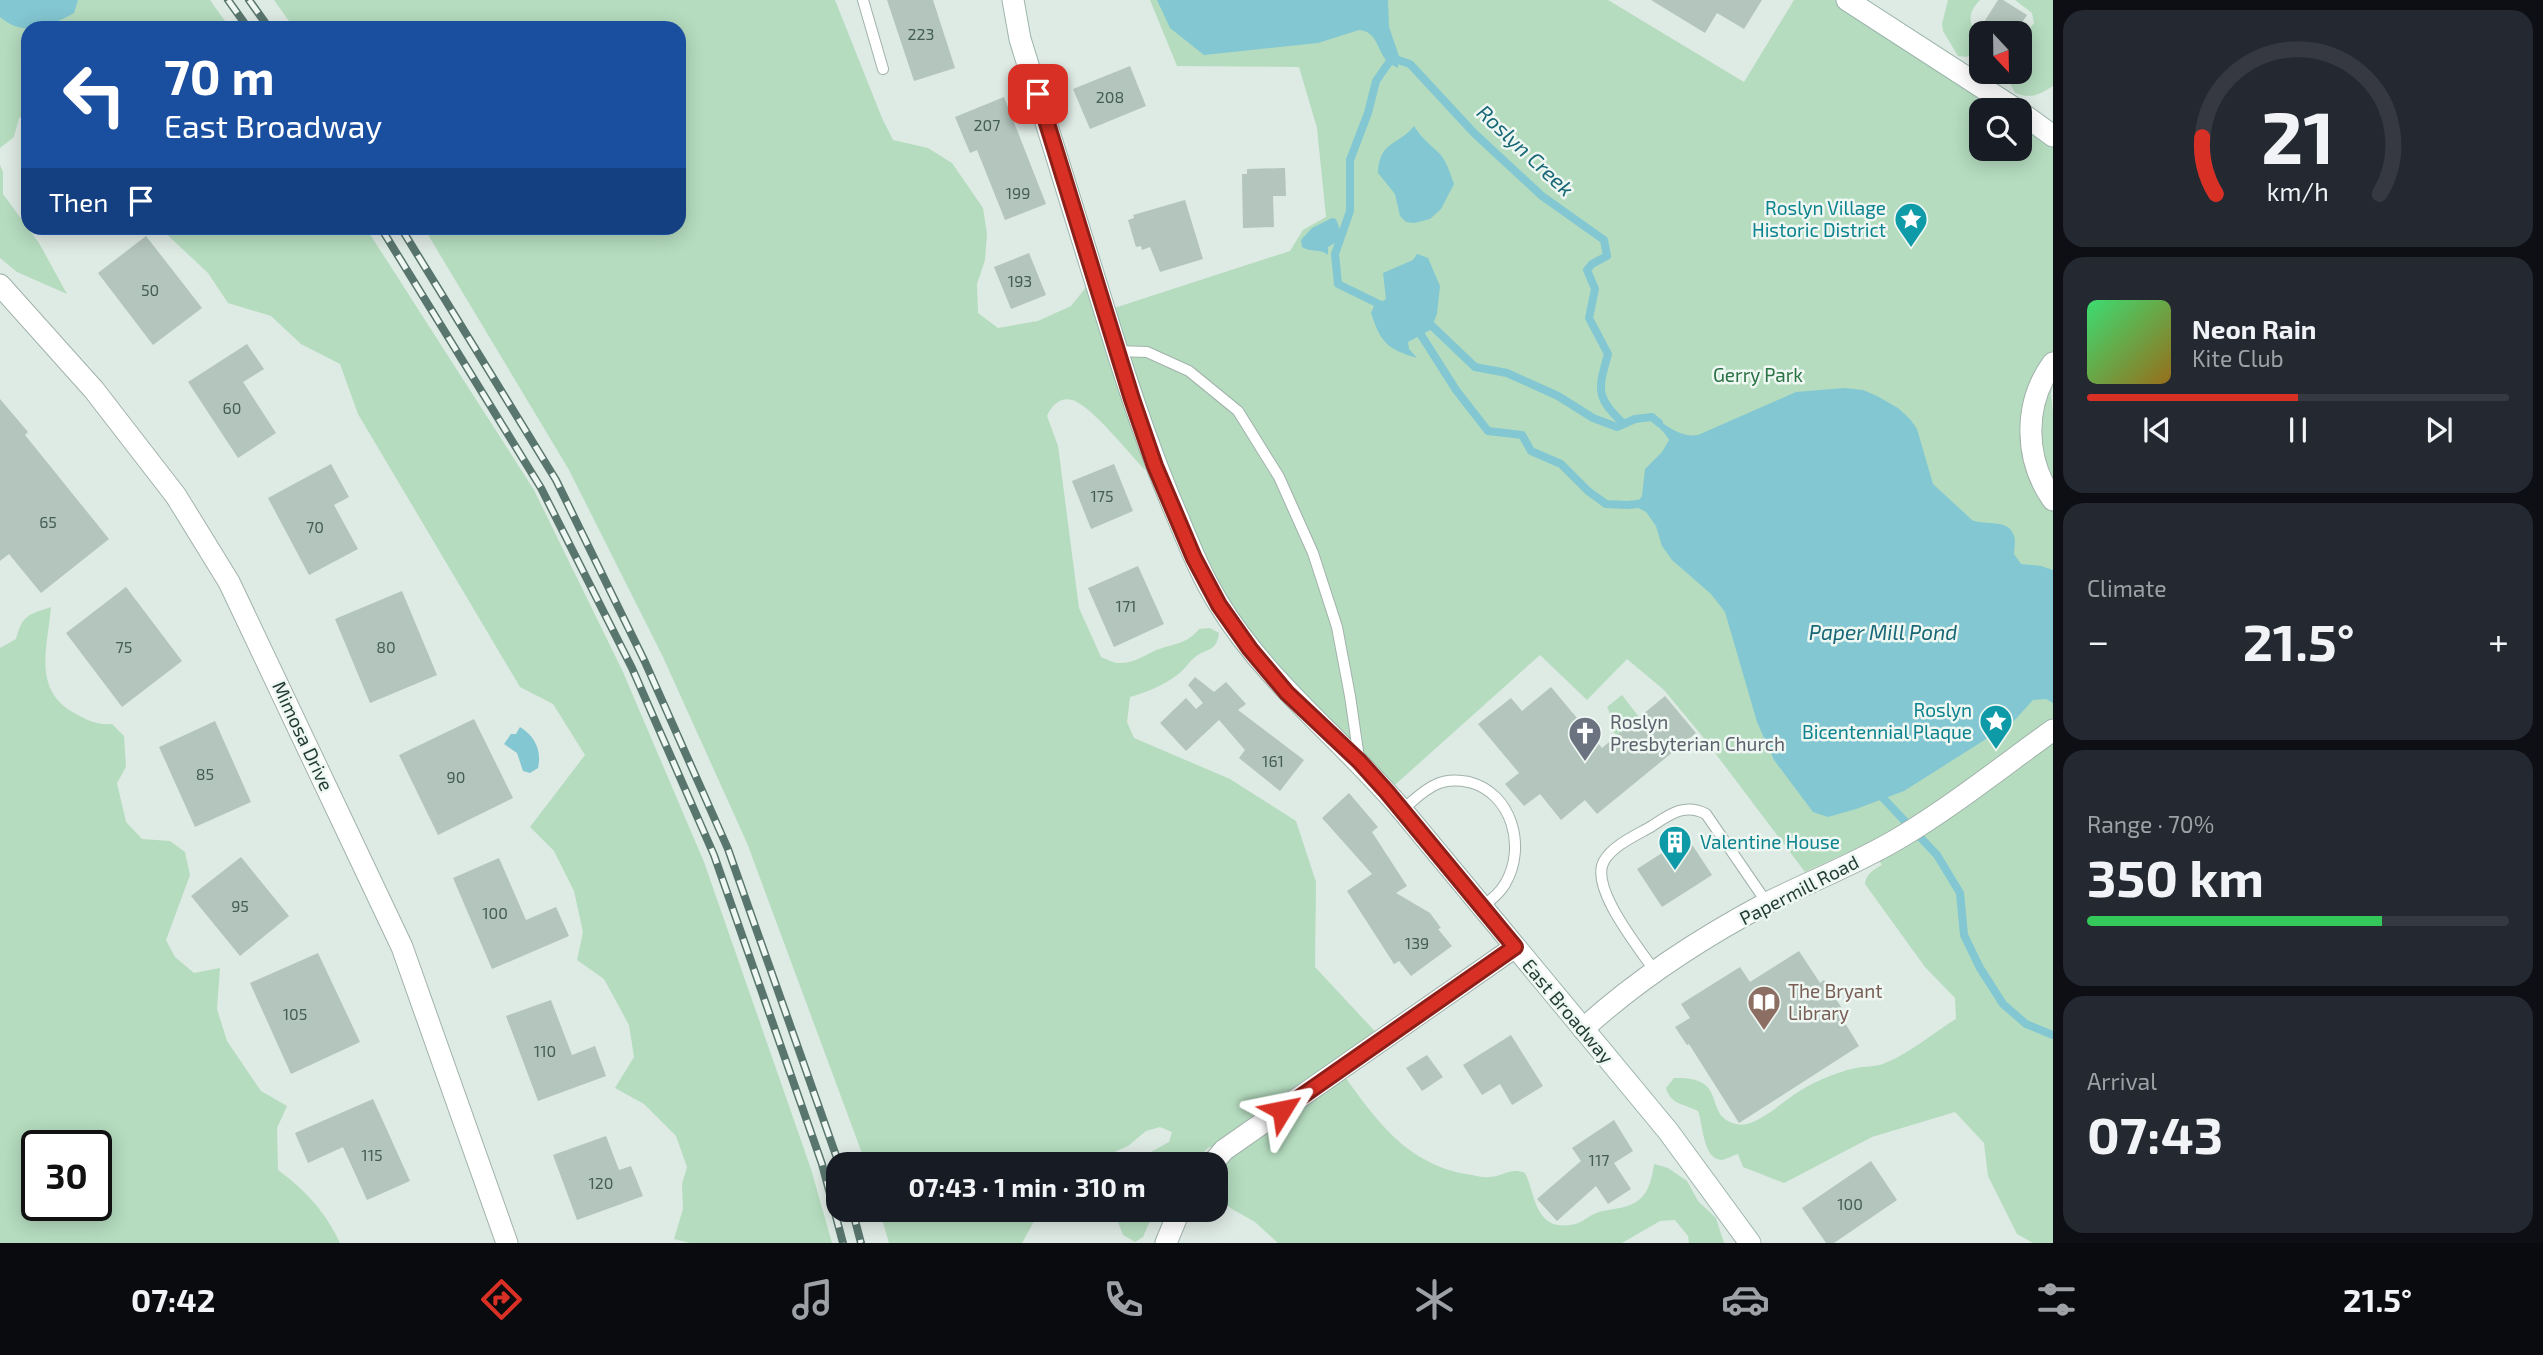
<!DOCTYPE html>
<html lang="en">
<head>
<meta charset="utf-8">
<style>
	:root { --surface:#171b24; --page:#242831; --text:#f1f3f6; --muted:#9ea1a6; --line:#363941; --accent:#d93025 }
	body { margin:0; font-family:"Exo 2",sans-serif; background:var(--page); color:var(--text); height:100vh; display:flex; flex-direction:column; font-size:26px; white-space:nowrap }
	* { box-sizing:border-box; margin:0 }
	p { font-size:23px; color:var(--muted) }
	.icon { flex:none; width:38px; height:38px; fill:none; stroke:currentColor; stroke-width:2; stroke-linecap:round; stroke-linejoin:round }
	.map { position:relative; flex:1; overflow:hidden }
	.panel { display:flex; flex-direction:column; gap:10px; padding:10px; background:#0d0f14; width:490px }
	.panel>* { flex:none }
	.hud { position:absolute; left:21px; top:21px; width:665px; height:214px; border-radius:21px; box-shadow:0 4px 18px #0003; background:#1a4fa0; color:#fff; overflow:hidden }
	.needle { width:46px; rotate:158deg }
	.fabs { position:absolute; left:1969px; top:21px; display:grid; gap:14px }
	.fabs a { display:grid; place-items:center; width:63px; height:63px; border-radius:14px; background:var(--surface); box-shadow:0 4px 18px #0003; font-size:35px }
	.speed { position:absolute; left:21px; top:1130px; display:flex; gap:14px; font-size:35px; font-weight:700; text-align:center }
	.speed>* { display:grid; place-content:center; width:91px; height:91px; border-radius:50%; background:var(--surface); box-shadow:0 4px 18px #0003; line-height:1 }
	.speed .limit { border:4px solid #111; border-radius:10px; background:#fff; color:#111 }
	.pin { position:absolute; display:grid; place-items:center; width:60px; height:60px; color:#fff; margin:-30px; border-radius:14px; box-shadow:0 4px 10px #0006 }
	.me { position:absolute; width:77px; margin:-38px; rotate:55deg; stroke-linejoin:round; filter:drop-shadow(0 0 5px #0008) }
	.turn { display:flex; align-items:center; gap:24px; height:147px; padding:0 28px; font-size:32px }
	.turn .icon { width:91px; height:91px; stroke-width:2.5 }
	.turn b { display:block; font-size:49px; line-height:60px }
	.then { display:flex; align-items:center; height:66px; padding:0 28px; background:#0003; gap:14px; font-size:26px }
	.big { font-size:52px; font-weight:700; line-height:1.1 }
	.panel .tile { flex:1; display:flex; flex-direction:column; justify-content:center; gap:10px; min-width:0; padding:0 24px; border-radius:21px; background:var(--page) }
	.panel .dial { align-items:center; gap:0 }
	.dial svg { height:182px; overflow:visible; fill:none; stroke:var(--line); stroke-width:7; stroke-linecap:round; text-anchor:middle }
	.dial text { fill:var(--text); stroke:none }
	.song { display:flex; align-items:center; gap:21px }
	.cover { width:84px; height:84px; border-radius:10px; background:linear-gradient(135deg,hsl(140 70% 55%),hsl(40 70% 35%)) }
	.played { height:7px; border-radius:4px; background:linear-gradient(90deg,var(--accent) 50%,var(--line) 50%) }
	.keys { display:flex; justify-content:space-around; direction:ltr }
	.heat { display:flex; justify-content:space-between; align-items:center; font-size:38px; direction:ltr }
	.charge { height:10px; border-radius:5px; background:linear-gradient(90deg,#34c759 70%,var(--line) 0) }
	.trip { position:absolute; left:826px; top:1152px; width:402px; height:70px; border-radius:21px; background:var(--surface); box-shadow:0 4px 18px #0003; font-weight:700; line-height:70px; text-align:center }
	.menu { display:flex; height:112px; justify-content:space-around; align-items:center; background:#090b0e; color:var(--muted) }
	.menu .icon { width:49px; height:49px }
	.menu .active { color:var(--accent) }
	.menu b { font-size:32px; color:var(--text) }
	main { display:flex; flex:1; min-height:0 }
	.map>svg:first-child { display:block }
	.green { fill:#b5dcbf; fill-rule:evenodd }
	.water { fill:#83c7d2 }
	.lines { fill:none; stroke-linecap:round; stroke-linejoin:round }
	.stream { stroke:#83c7d2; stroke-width:8 }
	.building { fill:#b3c5bd }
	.lane-casing { stroke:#a1b2ab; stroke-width:12 }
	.street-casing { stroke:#a1b2ab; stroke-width:23 }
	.secondary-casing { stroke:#9db6ad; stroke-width:23 }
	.lane { stroke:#fff; stroke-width:10 }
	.street { stroke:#fff; stroke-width:21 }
	.secondary { stroke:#fff; stroke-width:21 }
	.rail-casing { stroke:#59766e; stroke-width:8 }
	.rail { stroke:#eef7f2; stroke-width:5; stroke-dasharray:16; stroke-linecap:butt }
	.route-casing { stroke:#8d1f18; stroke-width:18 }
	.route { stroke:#d93025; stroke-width:12 }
	.labels { text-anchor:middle; stroke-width:5; stroke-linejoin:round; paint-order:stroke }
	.number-label { font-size:16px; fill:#445d55 }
	.culture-label { font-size:19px; fill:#0d838f; stroke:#eef7f2; text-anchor:end }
	.park-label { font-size:19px; fill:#287244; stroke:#eef7f2 }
	.worship-label { font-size:19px; fill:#5b616d; stroke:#eef7f2; text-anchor:start }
	.street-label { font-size:19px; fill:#1f3a32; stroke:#eef7f2 }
	.education-label { font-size:19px; fill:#785e54; stroke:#eef7f2; text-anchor:start }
	.water-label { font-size:21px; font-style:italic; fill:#186877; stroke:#eef7f2 }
</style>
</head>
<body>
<main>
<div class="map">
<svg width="2053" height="1243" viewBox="0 0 2053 1243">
	<rect width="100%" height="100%" fill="#deeae4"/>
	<path class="green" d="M0,0h210l20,28h-202v87l-9,3 -5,19 -14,11z
		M274,0h561l47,118 11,22 35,8 24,15 31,45 4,26 -2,26 -8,24 1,29 20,15 40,-7 33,-15 16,-20 18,25 185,-60 13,-21 23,-13 -9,-89 -18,-61 -122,-1 -27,-66h458l136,82 50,-82h53l170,110h-36v39h39v-37l33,24v244l-2,14 2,18v831h-20l-16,-9 -29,-58 -4,-33 -29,-31 -83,25 -88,46 -41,-16 -5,-13c-4,1 -11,5 -16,6 -19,0 -19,-36 -24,-49 -14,-7 -28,-7 -32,-23l8,-10c57,-2 27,37 62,46 17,5 43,-19 56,-28 19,-13 41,-23 64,-28 9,-2 18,-1 27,-4 26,-10 50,-31 73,-45l-1,-21 -30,-31 -60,-83c1,-10 8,-14 17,-19l-14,-22 -63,29 -102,-135 -39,-47 -37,-31 -40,41 -47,-45 -153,137 -168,-187 -86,-199 12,64c-17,-18 -48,-57 -68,-68 -14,-8 -25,2 -30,14l11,30 21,162 22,49c5,2 11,5 16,6 15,1 25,-6 37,-12 16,-7 33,-6 45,-22l11,-1 9,5c-3,21 -13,14 -25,25 -4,3 -7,8 -11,12 -15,14 -33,21 -53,27l-3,25 7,16 96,41 66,42 20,61 -1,85 68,73 -43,30c36,50 67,96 132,105 5,1 12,3 17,2 14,0 21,-10 36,-4 9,17 8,41 28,51 4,1 13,2 17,1 10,-1 16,-7 24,-11 13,-6 30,-4 42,-12 13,-8 16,-24 18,-38l14,4 19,13 11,20 18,17 8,25h-35l-1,-7 -13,-16 -15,1 -38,22h-344l-23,-21 -23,-13 -14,-11c-4,-18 3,-37 5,-55l-15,5 -16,16h-63l40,-22 3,-10 -12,-5 -14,4 -18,15 -41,18h-221l-119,-321 -84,-186 -94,-187 -145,-242h255v-200h-385z
		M1948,0h32c-20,21 -2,27 -3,48l-10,9 -9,-1 -15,-25 -1,-7z
		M2015,0h38v86c-14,9 -22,13 -38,7l-6,-12 -1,-9h12v-32l14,-17 -2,-10z
		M0,165l3,7v22l36,49 28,51 -50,-22 -17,-14z
		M160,228h206l168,262 89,182 81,190 107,307 21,74h-142l-16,-4 9,-30 -1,-25 5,-17 -11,-31 -32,-32 -29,-16 19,-31 -5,-32 -25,-46 -27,-19 6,-28 -9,-41 -20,-40 -24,-24 55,-72 -32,-51 -33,-17 -162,-273 -18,-50 -39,-20 -30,-28 -43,-13 -20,-30z
		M51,607c-3,39 -20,84 25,107 13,7 21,11 36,10l12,12 2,31 -9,16 9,39 16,17 28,2 15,11 5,23 -24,65 9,17 19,16 26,-5 -3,41 10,32 34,50 26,15 -10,22 1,42c28,21 47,41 62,73h-340v-595l16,-9c7,-25 12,-24 35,-32zM37,1146h59v60h-59z
		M1622,695l17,22 -19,23 -11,-14v-15l-2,-4z
		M879,1209h162l-19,34h-133z
		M1113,1209h42l-12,28 -8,5 -12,-7z"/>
	<path class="water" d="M0,0h78l-4,13c-24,13 -50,25 -74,4z
		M1157,0h231l1,27 10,29 -1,12c-4,-2 -8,-4 -11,-7 -10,-11 -10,-30 -28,-31l-41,13 -114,12 -34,-27z
		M1414,126c7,11 14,17 24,26 8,7 12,21 16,32l-13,25 -11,10 -16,4 -8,-1 -6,-6 -5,-22 -17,-21c1,-32 20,-27 36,-47z
		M1332,218l4,1 7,19 -15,9v8c-7,-7 -17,-2 -26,-8l-1,-7 11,-12z
		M1417,254l11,4 12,28 -3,28 -7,16 -22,12 1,7 8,9c-30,-9 -36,-15 -46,-45l3,-7 12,-7 -3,-26 30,-13z
		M1844,388l19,2 14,6 21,12 12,11 7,10 16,55 39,36c13,6 37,-2 42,16 2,5 0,13 0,18l7,10 20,2 12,4v133l-7,-4 -13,1 -20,22 -109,69 -48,18 -28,8 -15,-5 -39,-52 -17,-38 -32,-110 -14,-18 -39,-34 -10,-14 -6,-20 -10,-14 -11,-6 7,-10 3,-27 17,-17 7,-12c-5,-10 -14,-14 -17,-23 16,8 27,21 46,18l98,-43z
		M520,727c15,9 22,24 18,41l-8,5 -7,-2 -6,-18 -13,-9 7,-10h5z"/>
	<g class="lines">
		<path class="stream" d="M1390,54l2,4 18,6 64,69 68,63 62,44 3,16 -15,8 -5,6 8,19 -6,29 19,36c-10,36 -13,43 16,70
			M1385,307l-47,-23 -3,-30 15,-43v-51l18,-47 8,-32 16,-23
			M1423,323l9,3 43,41 32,6 51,23 35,22 24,9 18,-8 17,-2 7,6
			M1416,327l40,63 32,41 34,4 9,16 30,13 27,27 18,13 22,1 18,-2
			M1881,789l1,8 55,58 23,38 4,42 16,33 23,36 23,20 27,11"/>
	</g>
	<path class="building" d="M887,0h46l22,68 -41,13z
		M1651,0h111l-18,29 -27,-16 -12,20z
		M1998,0h5l24,15 -12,18h-38z
		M1130,66l16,40 -56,23 -17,-40z
		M1004,97l42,107 -41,16 -28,-70 -7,3 -15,-36z
		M1285,168l1,28h-13l1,31 -31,1 -1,-54h5v-5z
		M1185,200l18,59 -43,13 -10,-25 -8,3 -1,-4 -5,1 -8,-27 6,-2 -1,-3z
		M146,236l56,72 -49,37 -55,-72z
		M1029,253l17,42 -35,14 -17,-42z
		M247,344l17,25 -21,13 33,51 -38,25 -50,-76z
		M0,399l28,33 -3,3 84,104 -68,54 -32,-39 -9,7z
		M331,464l18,33 -15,8 24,44 -49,26 -41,-77z
		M1114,464l19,47 -42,18 -19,-48z
		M1138,566l26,58 -50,23 -26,-59z
		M126,587l56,74 -60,46 -56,-74z
		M402,591l35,84 -67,28 -35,-84z
		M1195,677l19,15 12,-10 20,22 -8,6 66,50 -24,31 -41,-33 6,-8 -26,-30 -33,31 -26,-28 26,-25 10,11 7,-6 -15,-18z
		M1551,687l51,61 63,-52 31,37 -99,81 -12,-14 -24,20 -21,-26 -16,12 -19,-22 14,-11 -41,-49 33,-26 11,13z
		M474,719l39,79 -75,37 -39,-80z
		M215,721l36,81 -56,25 -36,-80z
		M1349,793l29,34 -6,5 35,54 -11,7 34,20 11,15 -3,1 14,17 -41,30 -12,-15 -5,3 -47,-73 25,-17 -50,-56z
		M1687,837l25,38 -50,32 -25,-38z
		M241,857l48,59 -49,40 -49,-60z
		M499,858l27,62 30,-13 13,29 -77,33 -39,-91z
		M1799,951l21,32 4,-3 19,30 -4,3 20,33 -120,77 -50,-79 -2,1 -12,-18 15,-9 -9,-14 59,-37 10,15z
		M318,953l42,89 -69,32 -41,-91z
		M551,1000l21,55 23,-9 11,30 -68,25 -32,-85z
		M1511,1035l32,51 -31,19 -12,-21 -18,11 -19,-30z
		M1427,1055l16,22 -21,14 -16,-23z
		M373,1099l37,82 -43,19 -24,-53 -35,16 -13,-30z
		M1614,1120l19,31 -19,12 17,26 -23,15 -12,-18 -39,35 -20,-22 44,-38 -9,-13z
		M606,1136l13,34 12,-4 12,30 -66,24 -24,-65z
		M1871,1161l26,39 -63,43h-8l-24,-35z"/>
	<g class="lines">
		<defs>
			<path id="lane" d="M863,0l20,69
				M1117,351l30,1 42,19 49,40 41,66 34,76 24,74 13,69 9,62
				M1402,810c11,-9 21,-20 35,-26 9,-4 22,-4 32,-2 43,11 58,65 36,102 -5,9 -15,17 -23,23
				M1654,970c-15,-22 -65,-83 -50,-109 9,-16 33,-26 48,-35 18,-12 33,-23 54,-12l61,89"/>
			<path id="street" d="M0,285l94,105 82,106 53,86 173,365 105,296
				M2053,363c-30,41 -29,96 0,137
				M1583,1029c55,-50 118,-91 184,-126 44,-22 91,-40 134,-66 53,-32 102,-71 152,-107
				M1212,1164l12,-14 291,-203
				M1166,1243l14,-34"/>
			<path id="secondary" d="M1013,0l7,39c30,96 60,193 90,289 20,65 41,128 68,190 12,29 24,59 41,86 49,80 124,136 183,206l266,321 82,112
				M1847,0l170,110
				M2020,112l33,24"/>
		</defs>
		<use href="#lane" class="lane-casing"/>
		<use href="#street" class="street-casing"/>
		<use href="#secondary" class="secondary-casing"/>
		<use href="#lane" class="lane"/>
		<use href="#street" class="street"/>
		<use href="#secondary" class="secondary"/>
		<defs>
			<path id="rail" d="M228,0l20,28
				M249,0l20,28
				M381,228l160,260 91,180 82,187 108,309 21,79
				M401,228l155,252 89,182 83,187 111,315
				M852,1209l9,34"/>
		</defs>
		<use href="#rail" class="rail-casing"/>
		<use href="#rail" class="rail"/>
	</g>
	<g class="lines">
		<defs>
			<path id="route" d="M1038,94l94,305 23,67 39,92 25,47 31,44 37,44 72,68 28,31 128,155 -233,163"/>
		</defs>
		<use href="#route" class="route-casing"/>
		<use href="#route" class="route"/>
	</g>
	<defs>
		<symbol id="sight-pin" viewBox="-11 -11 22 30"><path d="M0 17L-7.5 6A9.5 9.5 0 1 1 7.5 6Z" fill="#0f9aa8" stroke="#eef7f2"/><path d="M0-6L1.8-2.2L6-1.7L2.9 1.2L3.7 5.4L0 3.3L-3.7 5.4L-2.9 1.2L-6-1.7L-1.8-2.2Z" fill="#fff"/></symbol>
		<symbol id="church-pin" viewBox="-11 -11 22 30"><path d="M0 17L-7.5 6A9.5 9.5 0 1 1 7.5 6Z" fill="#6b7280" stroke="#eef7f2"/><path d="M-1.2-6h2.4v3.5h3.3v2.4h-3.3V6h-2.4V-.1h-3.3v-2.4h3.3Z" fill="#fff"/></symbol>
		<symbol id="building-pin" viewBox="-11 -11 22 30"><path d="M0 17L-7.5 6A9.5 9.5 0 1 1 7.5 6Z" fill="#0f9aa8" stroke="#eef7f2"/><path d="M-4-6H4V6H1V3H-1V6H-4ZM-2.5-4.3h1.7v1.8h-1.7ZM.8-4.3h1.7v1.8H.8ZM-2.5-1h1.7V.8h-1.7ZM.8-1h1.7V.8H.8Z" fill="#fff"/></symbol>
		<symbol id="library-pin" viewBox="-11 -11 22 30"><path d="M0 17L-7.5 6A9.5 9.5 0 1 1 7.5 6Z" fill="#8d6e63" stroke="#eef7f2"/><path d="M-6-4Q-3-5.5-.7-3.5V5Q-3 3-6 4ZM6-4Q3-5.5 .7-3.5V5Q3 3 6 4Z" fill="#fff"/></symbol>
	</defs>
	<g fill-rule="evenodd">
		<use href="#sight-pin" x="1892" y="200" width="38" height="52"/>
		<use href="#sight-pin" x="1977" y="702" width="38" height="52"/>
		<use href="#church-pin" x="1566" y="714" width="38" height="52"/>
		<use href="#building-pin" x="1656" y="823" width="38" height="52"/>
		<use href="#library-pin" x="1745" y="983" width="38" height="52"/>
	</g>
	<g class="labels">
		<g class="number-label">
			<text x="921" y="40">223</text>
			<text x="1110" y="103">208</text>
			<text x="987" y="131">207</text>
			<text x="1018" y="199">199</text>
			<text x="1020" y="287">193</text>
			<text x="150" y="296">50</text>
			<text x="232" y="414">60</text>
			<text x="1102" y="502">175</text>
			<text x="48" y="528">65</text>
			<text x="315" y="533">70</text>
			<text x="1126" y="612">171</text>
			<text x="124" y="653">75</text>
			<text x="386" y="653">80</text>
			<text x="1273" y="767">161</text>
			<text x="205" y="780">85</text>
			<text x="456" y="783">90</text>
			<text x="240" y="912">95</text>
			<text x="495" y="919">100</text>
			<text x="1417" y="949">139</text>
			<text x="295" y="1020">105</text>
			<text x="545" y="1057">110</text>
			<text x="372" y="1161">115</text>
			<text x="1599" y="1166">117</text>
			<text x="601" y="1189">120</text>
			<text x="1850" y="1210">100</text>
		</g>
		<g class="culture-label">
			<text x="1886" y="215">Roslyn Village<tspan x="1886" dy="22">Historic District</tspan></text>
			<text x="1972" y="717">Roslyn<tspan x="1972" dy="22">Bicentennial Plaque</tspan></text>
			<text x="1700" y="849" text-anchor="start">Valentine House</text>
		</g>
		<g class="park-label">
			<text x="1758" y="382">Gerry Park</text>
		</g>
		<g class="worship-label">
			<text x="1610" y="729">Roslyn<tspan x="1610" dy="22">Presbyterian Church</tspan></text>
		</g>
		<g class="street-label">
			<text transform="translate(303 736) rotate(65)" y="7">Mimosa Drive</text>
			<text transform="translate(1799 890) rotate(-27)" y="7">Papermill Road</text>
			<text transform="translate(1568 1011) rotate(50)" y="7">East Broadway</text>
		</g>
		<g class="education-label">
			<text x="1788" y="998">The Bryant<tspan x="1788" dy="22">Library</tspan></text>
		</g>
		<g class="water-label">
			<text transform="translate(1525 151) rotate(43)" y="7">Roslyn Creek</text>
			<text x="1883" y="640">Paper Mill Pond</text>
		</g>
	</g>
</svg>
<div class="fabs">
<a><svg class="needle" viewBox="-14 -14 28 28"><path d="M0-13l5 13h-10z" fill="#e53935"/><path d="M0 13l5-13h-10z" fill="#9ea1a6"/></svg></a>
<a><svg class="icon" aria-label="search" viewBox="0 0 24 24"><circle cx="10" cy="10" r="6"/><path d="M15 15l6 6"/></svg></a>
</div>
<div class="speed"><div class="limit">30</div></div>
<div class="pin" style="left:1038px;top:94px;background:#d93025"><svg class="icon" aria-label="arrive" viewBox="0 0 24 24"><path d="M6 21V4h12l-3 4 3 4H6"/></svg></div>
<svg class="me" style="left:1282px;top:1110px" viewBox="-20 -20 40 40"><path d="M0-17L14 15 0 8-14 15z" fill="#d93025" stroke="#fff" stroke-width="4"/></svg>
<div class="trip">07:43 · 1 min · 310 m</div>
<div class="hud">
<div class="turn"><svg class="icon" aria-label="left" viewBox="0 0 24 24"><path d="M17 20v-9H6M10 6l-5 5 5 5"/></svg><div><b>70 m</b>East Broadway</div></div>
<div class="then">Then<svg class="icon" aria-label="arrive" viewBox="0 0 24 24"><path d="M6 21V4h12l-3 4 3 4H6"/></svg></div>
</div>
</div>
<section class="panel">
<div class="tile dial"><svg viewBox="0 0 100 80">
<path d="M14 69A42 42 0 1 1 86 69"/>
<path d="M14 69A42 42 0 0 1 8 44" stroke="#d93025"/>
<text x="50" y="56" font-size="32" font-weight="700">21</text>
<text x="50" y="72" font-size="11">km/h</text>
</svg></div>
<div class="tile">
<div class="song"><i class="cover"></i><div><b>Neon Rain</b><p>Kite Club</p></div></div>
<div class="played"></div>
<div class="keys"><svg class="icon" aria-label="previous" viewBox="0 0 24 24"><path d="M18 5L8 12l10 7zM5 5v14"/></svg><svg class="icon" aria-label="pause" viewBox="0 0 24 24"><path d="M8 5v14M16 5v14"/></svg><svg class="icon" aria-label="next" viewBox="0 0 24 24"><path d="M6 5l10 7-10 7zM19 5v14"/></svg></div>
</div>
<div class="tile"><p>Climate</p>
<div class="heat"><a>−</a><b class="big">21.5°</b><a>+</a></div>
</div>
<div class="tile"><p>Range · 70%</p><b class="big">350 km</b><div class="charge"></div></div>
<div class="tile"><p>Arrival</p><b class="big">07:43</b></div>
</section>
</main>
<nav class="menu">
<b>07:42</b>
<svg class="icon active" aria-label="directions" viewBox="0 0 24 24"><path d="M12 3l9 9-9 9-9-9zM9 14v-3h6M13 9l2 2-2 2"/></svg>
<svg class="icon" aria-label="music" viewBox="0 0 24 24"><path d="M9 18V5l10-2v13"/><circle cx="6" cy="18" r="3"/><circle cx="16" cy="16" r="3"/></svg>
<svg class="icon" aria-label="phone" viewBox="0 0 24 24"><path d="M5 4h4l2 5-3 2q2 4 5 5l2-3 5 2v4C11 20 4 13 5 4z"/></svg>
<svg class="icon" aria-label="climate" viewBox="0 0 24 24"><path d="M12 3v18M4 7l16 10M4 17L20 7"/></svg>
<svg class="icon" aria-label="car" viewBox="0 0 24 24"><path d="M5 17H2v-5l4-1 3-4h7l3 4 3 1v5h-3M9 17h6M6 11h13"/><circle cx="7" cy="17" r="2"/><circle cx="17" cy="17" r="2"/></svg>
<svg class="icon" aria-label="filters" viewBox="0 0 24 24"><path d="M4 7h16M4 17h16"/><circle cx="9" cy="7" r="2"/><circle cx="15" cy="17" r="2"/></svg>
<b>21.5°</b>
</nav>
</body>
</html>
